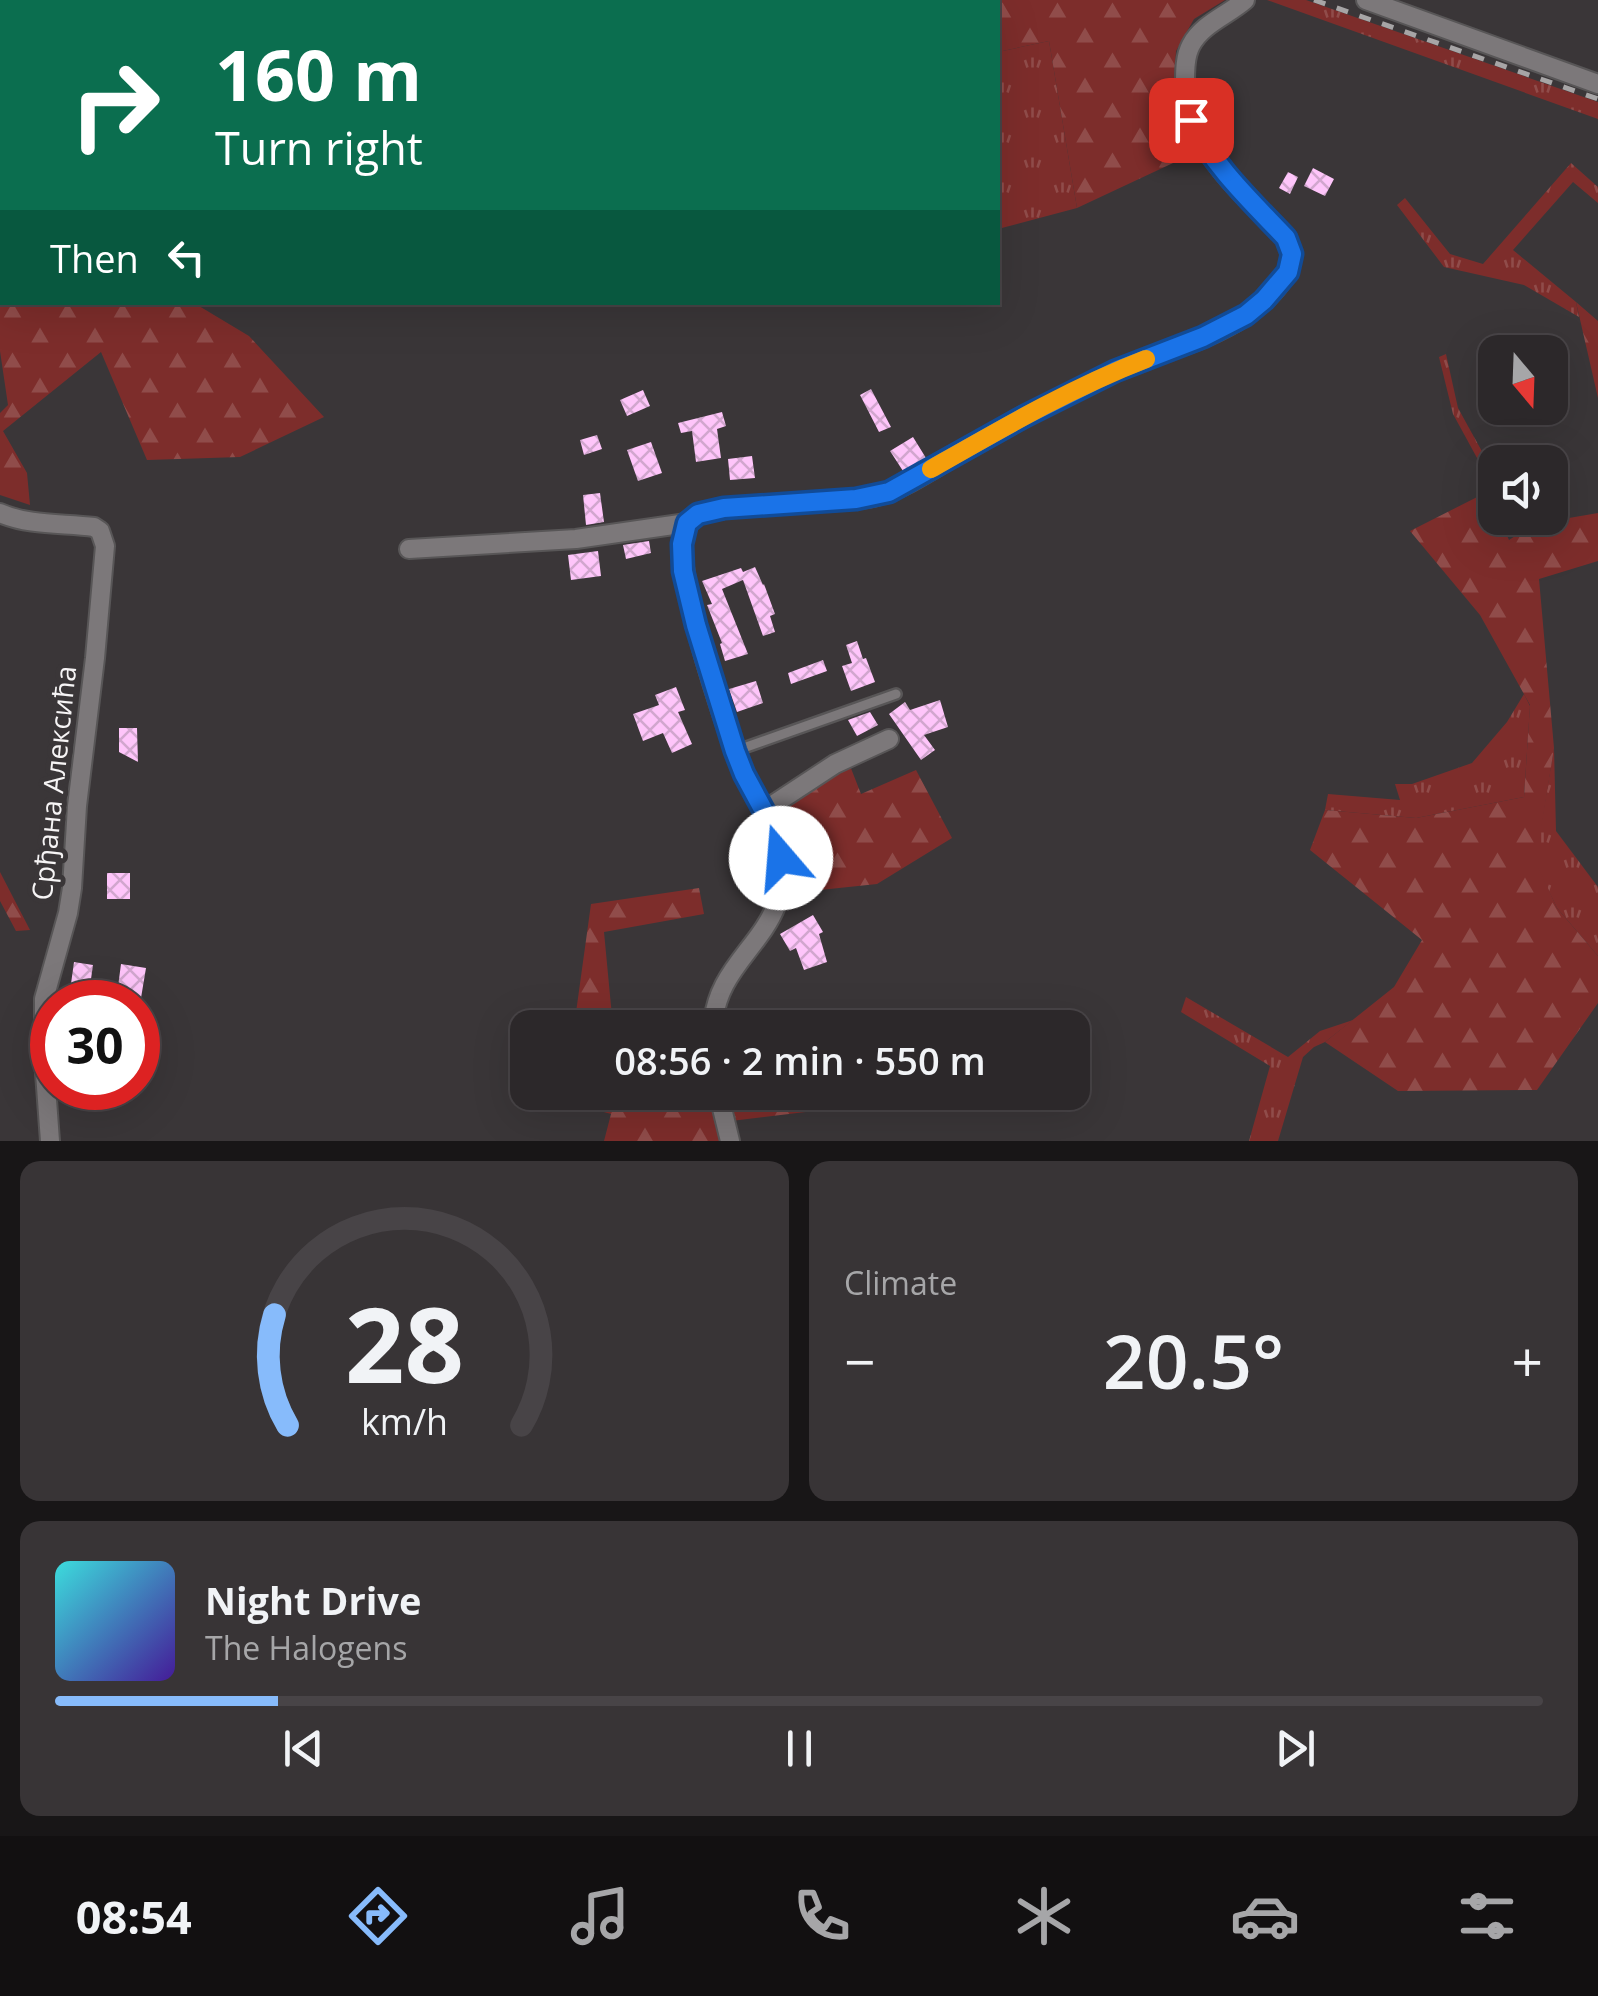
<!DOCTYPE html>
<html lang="en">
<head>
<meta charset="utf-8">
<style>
	:root { --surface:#2c282a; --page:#383436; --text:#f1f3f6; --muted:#a6a6a8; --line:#484447; --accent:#87bbfb }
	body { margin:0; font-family:"Open Sans",sans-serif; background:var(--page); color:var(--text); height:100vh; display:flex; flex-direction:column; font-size:38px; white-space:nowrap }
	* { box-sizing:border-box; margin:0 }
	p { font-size:32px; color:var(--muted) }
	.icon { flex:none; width:55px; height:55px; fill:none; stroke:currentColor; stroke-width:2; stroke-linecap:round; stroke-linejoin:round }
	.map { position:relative; height:1141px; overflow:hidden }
	.side { display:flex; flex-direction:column; gap:20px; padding:20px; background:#181617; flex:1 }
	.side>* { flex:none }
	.banner { position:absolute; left:0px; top:0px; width:1000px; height:305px; box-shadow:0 10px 40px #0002,0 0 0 2px var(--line); background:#0b6e4f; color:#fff; overflow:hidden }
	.needle { width:65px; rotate:161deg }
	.fabs { position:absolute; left:1478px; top:335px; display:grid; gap:20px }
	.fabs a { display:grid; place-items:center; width:90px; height:90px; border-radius:20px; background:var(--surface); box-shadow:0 10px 40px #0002,0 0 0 2px var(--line); font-size:50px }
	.speed { position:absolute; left:30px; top:980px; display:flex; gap:20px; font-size:50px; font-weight:700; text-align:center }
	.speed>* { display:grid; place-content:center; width:130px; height:130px; border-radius:50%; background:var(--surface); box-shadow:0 10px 40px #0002,0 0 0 2px var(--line); line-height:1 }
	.speed .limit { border:15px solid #d22; background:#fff; color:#111 }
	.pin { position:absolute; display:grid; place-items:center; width:85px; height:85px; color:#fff; margin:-42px; border-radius:20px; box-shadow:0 5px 15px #0006 }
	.me { position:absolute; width:110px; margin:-55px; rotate:342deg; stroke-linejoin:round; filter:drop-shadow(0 0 8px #0008) }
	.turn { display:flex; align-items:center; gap:35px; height:210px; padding:0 50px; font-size:45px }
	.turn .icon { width:130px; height:130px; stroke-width:2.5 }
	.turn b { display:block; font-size:70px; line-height:85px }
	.then { display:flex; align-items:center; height:95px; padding:0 50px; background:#0003; gap:20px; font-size:38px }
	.big { font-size:75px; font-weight:600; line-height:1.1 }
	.side .tile { flex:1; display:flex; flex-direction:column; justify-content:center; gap:15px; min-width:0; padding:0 35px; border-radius:20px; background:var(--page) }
	.side .dial { align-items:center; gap:0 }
	.dial svg { height:260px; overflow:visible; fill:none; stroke:var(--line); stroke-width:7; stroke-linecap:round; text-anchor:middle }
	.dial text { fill:var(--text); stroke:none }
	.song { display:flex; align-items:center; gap:30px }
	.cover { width:120px; height:120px; border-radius:15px; background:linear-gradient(135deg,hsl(180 70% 55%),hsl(260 70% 35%)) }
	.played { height:10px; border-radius:5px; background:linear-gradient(90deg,var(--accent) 15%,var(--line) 15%) }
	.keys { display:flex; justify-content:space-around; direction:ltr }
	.heat { display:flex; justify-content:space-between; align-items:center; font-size:55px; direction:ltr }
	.side .tiles { flex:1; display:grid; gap:20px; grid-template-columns:1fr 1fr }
	.tile:last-child { grid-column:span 2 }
	.trip { position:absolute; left:510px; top:1010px; width:580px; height:100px; border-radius:20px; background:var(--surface); box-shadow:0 10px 40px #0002,0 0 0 2px var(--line); font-weight:600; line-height:100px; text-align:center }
	.dock { display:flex; height:160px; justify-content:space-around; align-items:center; background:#121011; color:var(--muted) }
	.dock .icon { width:70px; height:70px }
	.dock .current { color:var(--accent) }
	.dock b { font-size:45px; color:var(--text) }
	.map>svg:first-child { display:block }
	.grass { fill:url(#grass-tufts) }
	.forest { fill:url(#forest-firs) }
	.building { fill:url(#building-cross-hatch) }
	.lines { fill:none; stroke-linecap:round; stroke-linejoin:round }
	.lane-casing { stroke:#585657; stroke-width:14 }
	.street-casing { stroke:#585657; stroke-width:22 }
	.lane { stroke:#7c787a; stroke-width:9 }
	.street { stroke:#7c787a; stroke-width:18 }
	.rail { stroke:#a7a5a6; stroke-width:5; stroke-dasharray:12 12; stroke-linecap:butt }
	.route-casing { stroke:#114b97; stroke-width:25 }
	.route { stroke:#1a73e8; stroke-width:18 }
	.slow { stroke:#f59e0b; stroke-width:18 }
	.labels { text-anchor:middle; stroke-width:10; stroke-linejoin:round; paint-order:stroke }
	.street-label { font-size:28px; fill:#f6f4f5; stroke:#3a3638 }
</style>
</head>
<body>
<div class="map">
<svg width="1598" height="1141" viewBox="0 0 1598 1141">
	<defs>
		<pattern id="grass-tufts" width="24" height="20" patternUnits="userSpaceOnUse" patternTransform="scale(2.5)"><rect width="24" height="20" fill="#7d2d2b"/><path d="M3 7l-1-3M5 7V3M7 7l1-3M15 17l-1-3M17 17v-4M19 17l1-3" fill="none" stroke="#904c4a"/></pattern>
		<pattern id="forest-firs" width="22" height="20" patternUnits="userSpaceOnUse" patternTransform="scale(2.5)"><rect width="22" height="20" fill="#7d2d2b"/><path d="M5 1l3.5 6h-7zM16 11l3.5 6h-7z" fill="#904c4a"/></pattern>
		<pattern id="building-cross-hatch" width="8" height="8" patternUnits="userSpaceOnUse" patternTransform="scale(2.5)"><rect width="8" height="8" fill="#fec5fa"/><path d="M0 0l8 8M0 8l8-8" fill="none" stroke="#d1a6ce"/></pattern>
	</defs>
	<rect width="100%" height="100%" fill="#3a3638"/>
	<path class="grass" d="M1267,0h39l292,102v17z
		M1049,41l28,167 -79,21v-177z
		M1571,163l27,24v16l-25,-21 -60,68 63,52 3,15 -55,-32 -80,-18 -47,-62 8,-7 45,56 33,10z
		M1446,354l12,54 37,67 -1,14 -41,-75 -14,-57z
		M1524,694l6,12 -6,91 -108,21 -91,-8 3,-16 72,6 -5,-16h17l60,-21 35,-41z
		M1554,748l2,83 42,56v69l-41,-48 -22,-46z
		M1186,997l102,60 32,-26 33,-11 -28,22 -11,5 -11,10 -25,84h-29l21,-75 -89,-54z"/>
	<path class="forest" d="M0,0h411l-1,2h-408v106l-2,-3z
		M971,0h254l-31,19 -18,32 -2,31 8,35 21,32 -126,59 -28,-167 -51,11v-50h-27z
		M2,206v96l192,1 55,33 75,81 -84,40 -93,3 -46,-108 -98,79 24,42 3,32 -30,-10v-82l8,-8 -8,-54v-142z
		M1576,302l22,19v77z
		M1495,488v30h4l10,22 25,-16 64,-11v48l-59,18 15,169 -18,114 21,46 41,48v47l-61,87 -139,1 -73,-49 69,-55 28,-47 -112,-90 15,-40 91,8 108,-21 6,-92 -50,-90 -70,-84z
		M845,753l16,41 55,-24 36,68 -75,46 -57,6 -49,-4 3,-11 -7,-54z
		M0,872l30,58 -14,1 -16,-30z
		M699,888l5,26 -100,18 9,95h-39l17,-123z
		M565,1092h346l2,7 -182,22 5,20h-132l7,-27 -47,-13z"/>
	<path class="building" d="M1313,168l21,11 -9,17 -21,-10z
		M1288,172l10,5 -8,17 -11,-6z
		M871,389l20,38 -12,5 -19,-37z
		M643,390l7,16 -23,10 -7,-16z
		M722,412l4,14 -9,3 4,29 -25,4 -4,-31 -11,2 -3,-10z
		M597,435l5,14 -18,6 -4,-15z
		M913,437l13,21 -23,13 -13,-20z
		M651,442l11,31 -24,8 -11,-31z
		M752,456l3,22 -25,2 -2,-21z
		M600,493l4,29 -18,3 -3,-30z
		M649,541l2,12 -25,6 -3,-14z
		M598,551l3,25 -30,4 -3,-25z
		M755,567l8,18 1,-1 11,30 -5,2 5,16 -12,4 -20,-56 -21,9 26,65 -23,7 -5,-17 2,-1 -15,-38 5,-1 -10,-23 39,-13 2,4z
		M857,641l6,18 3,-1 9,24 -24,9 -9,-25 10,-3 -6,-18z
		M823,660l4,11 -36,13 -3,-11z
		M756,681l7,22 -26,9 -8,-23z
		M676,687l9,23 -7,2 14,32 -20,9 -9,-20 -20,8 -10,-27 26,-9 -4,-10z
		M940,700l8,27 -24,8 11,15 -14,10 -32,-46 16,-12 5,8z
		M870,712l8,13 -21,11 -9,-16z
		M119,728h18l1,34 -19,-10z
		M107,873h23v26h-23z
		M813,915l10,17 -4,2 8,28 -23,8 -8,-22 -6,3 -10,-17z
		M74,962l19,3 -4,28 -19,-2z
		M121,964l25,4 -5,30 -3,-1v5h-22z"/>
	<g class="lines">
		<defs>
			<path id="lane" d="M735,751l161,-57"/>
			<path id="street" d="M1366,0l232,84
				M0,513c30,13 63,10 94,14l6,4 5,15 -10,112 -18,148 -5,82 -4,25 -24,86v60l6,82
				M409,549l167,-10 111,-16
				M765,810l70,-46 54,-25
				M713,1028c2,-77 89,-94 65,-185 -7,-27 -25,-48 -36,-74 -15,-37 -78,-217 -54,-247 18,-22 149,-17 185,-25 33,-8 64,-31 93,-48 48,-27 97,-54 147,-77 43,-20 93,-29 132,-56 24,-17 58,-47 41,-78 -42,-44 -99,-89 -101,-154 0,-13 0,-28 6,-39 11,-21 37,-30 54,-45
				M718,1092l12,49"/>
		</defs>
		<use href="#lane" class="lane-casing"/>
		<use href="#street" class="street-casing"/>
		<use href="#lane" class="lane"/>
		<use href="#street" class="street"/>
		<path class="rail" d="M1314,0l284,99"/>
	</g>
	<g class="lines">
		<defs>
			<path id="route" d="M781,858l-10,-34 -27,-50 -9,-23 -39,-126 -13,-54 -1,-27 5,-21 11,-9 26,-6 132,-9 33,-7 136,-76 90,-45 88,-34 43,-22 18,-15 24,-28 4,-18 -6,-16c-35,-37 -73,-72 -95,-118"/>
		</defs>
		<use href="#route" class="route-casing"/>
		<use href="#route" class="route"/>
		<path class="slow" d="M931,469c70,-40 140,-81 215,-110"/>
	</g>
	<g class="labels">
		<g class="street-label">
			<text transform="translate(54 783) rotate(-84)" y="10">Срђана Алексића</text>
		</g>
	</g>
</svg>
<div class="fabs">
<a><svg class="needle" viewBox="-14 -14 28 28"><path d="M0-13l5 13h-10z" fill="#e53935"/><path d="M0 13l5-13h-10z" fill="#a6a6a8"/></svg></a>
<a><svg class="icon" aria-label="sound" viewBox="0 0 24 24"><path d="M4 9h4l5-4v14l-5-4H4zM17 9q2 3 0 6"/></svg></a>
</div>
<div class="speed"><div class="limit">30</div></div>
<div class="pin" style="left:1191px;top:120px;background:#d93025"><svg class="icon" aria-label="arrive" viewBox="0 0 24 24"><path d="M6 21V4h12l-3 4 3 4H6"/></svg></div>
<svg class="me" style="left:781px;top:858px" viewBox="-20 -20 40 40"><circle r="19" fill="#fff"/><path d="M0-13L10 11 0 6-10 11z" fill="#1a73e8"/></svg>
<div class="trip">08:56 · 2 min · 550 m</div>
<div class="banner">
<div class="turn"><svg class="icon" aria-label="right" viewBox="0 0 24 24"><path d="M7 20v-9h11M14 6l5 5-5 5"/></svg><div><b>160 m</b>Turn right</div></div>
<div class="then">Then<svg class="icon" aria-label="left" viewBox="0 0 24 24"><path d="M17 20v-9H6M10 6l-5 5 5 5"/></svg></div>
</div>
</div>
<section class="side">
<div class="tiles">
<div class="tile dial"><svg viewBox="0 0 100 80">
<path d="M14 69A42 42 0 1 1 86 69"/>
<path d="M14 69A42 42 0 0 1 10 35" stroke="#87bbfb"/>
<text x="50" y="56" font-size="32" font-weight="700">28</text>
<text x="50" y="72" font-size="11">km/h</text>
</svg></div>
<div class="tile"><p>Climate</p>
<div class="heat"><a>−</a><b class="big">20.5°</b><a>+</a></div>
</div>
<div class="tile">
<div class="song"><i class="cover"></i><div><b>Night Drive</b><p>The Halogens</p></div></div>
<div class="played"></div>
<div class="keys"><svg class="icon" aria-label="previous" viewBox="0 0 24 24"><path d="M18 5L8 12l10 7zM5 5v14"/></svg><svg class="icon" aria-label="pause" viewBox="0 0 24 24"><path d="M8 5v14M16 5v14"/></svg><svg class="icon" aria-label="next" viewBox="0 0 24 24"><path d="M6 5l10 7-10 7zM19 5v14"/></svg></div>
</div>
</div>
</section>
<nav class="dock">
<b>08:54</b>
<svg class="icon current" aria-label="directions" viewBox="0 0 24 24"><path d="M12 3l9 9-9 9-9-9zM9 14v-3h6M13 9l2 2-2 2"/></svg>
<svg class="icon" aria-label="music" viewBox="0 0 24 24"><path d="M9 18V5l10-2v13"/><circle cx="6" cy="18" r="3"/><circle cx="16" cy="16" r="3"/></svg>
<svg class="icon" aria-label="phone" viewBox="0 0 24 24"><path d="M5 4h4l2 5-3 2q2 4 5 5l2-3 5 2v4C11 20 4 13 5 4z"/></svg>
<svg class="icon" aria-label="climate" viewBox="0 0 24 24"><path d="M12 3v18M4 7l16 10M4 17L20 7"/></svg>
<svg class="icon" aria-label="car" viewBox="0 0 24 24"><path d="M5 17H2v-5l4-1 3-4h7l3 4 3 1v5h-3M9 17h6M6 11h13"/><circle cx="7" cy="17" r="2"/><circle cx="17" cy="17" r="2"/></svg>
<svg class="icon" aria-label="filters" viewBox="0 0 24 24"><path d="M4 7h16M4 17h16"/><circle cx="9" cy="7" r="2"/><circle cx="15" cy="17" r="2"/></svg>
</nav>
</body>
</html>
